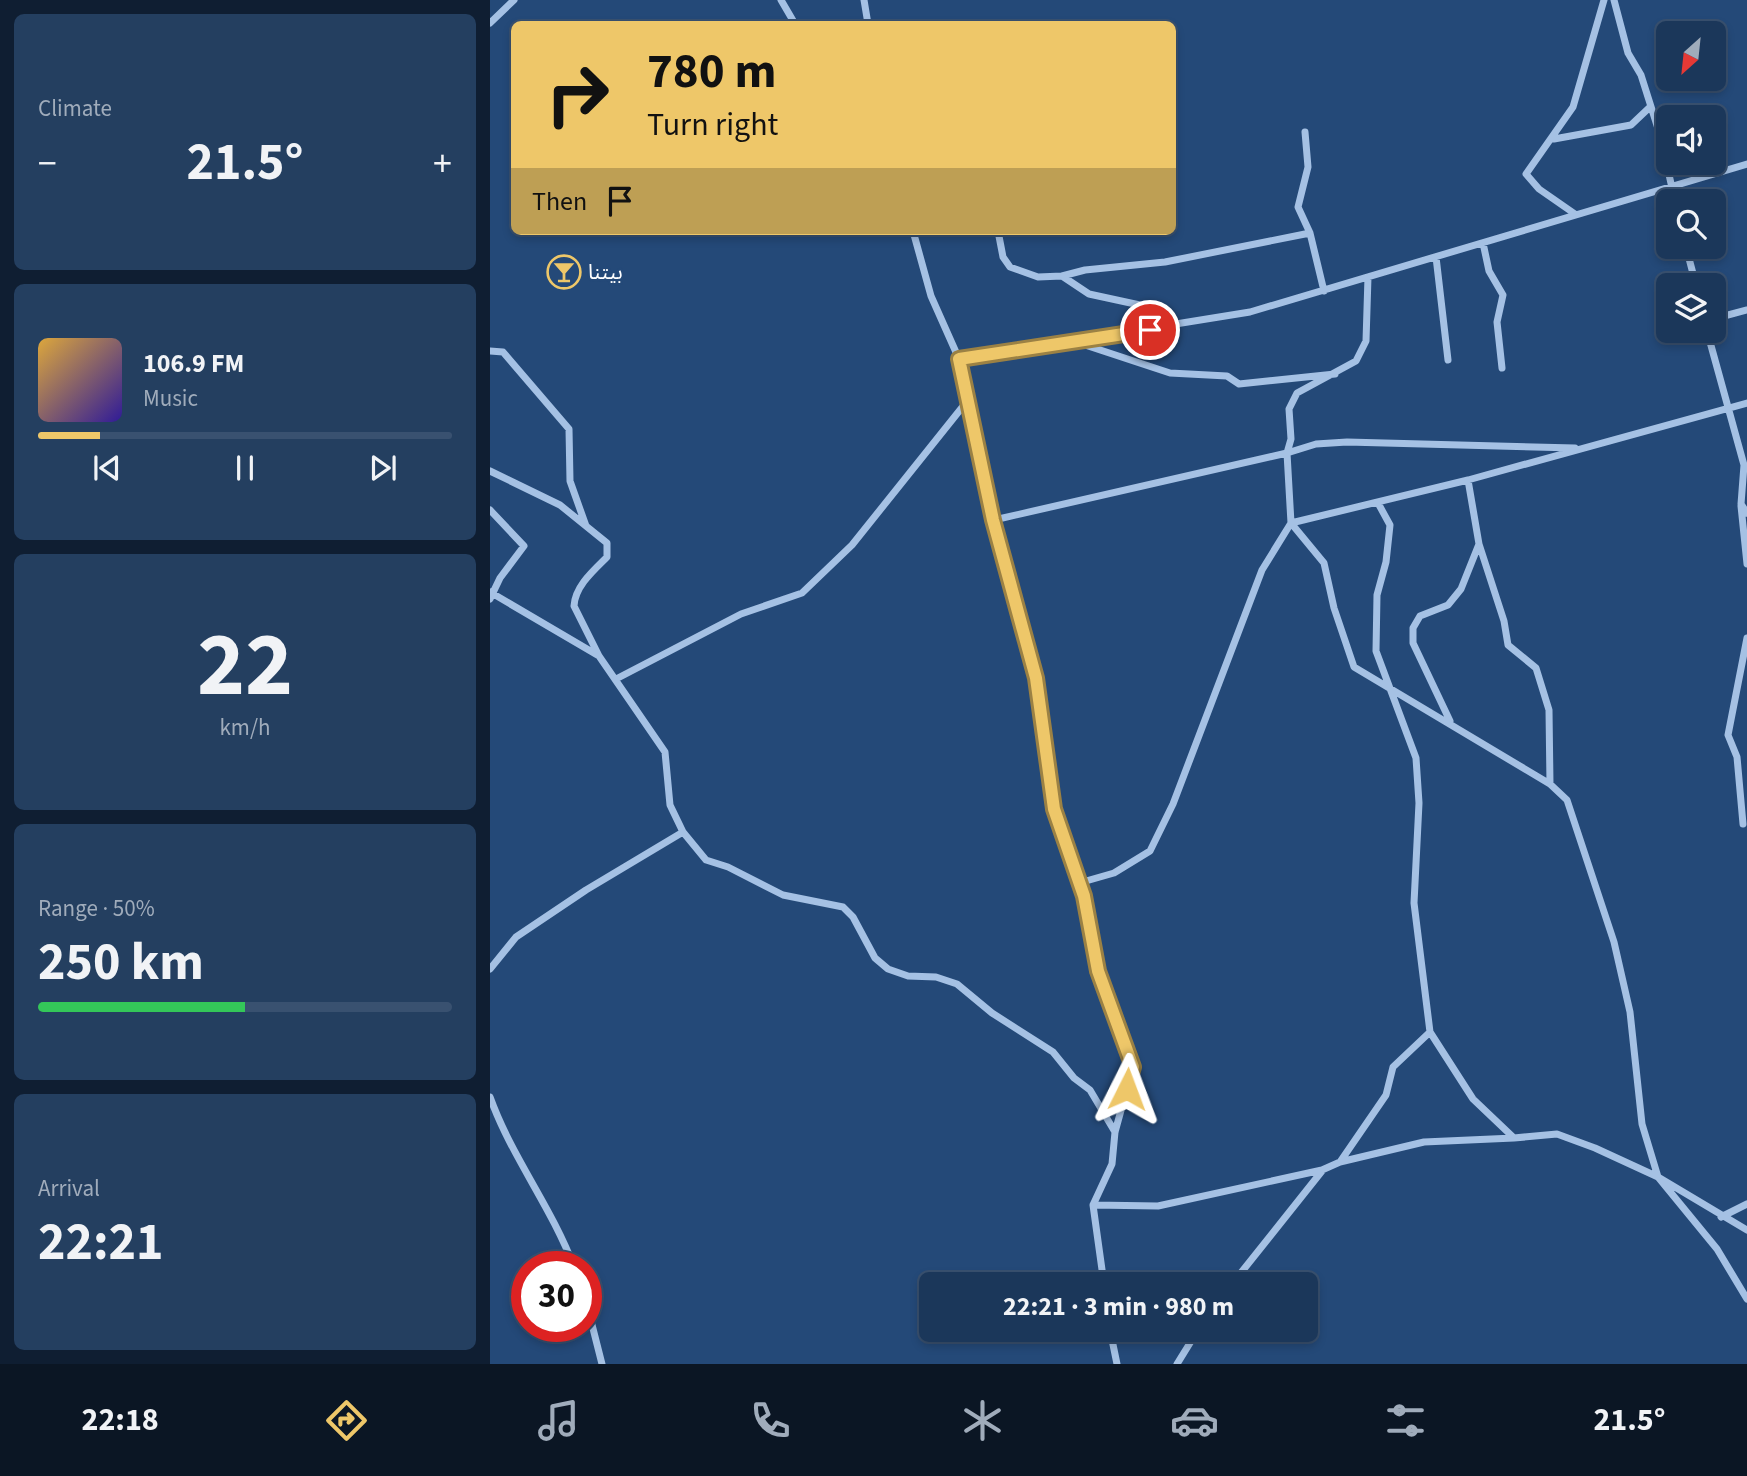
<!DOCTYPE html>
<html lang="en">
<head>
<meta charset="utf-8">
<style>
	:root { --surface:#1b375a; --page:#243f60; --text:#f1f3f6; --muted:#a0acbb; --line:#395170; --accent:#eec769 }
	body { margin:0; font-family:"Source Sans 3","Noto Sans Arabic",sans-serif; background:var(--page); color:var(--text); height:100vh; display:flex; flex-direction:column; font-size:26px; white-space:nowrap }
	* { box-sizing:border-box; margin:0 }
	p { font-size:23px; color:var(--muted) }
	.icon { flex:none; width:38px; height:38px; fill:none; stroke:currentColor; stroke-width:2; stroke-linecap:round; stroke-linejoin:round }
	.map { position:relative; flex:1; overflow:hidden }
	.details { display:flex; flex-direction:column; gap:14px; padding:14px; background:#0f1e32; width:490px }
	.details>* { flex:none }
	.banner { position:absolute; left:21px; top:21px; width:665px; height:214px; border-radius:10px; box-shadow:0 4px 10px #0003,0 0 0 2px var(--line); background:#eec769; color:#111; overflow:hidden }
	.needle { width:46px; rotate:207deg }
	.fabs { position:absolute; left:1166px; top:21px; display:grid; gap:14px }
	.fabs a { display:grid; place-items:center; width:70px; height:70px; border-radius:10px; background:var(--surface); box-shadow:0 4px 10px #0003,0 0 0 2px var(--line); font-size:35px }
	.speed { position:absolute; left:21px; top:1251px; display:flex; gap:14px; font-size:35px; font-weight:700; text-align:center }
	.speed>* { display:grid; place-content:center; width:91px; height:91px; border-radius:50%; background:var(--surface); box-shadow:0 4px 10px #0003,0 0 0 2px var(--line); line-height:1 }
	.speed .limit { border:10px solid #d22; background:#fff; color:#111 }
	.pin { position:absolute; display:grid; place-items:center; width:60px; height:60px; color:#fff; margin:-30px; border:4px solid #fff; border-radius:50%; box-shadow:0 2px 7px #0007 }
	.me { position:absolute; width:77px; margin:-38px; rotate:3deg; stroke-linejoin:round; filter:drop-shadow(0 0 5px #0008) }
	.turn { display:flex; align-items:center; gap:24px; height:147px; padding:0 21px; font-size:32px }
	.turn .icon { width:91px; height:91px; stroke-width:2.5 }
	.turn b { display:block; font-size:49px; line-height:60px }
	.then { display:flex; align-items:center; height:66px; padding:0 21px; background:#0003; gap:14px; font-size:26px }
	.big { font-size:52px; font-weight:700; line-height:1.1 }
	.details .tile { flex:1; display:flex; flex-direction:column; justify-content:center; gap:10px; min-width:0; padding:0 24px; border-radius:10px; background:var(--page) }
	.details .dial { align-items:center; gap:0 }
	.dial b { font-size:91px; line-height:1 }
	.song { display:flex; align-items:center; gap:21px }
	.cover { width:84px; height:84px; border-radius:10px; background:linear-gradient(135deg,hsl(40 70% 55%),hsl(250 70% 35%)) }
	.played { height:7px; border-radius:4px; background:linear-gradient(90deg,var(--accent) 15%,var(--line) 15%) }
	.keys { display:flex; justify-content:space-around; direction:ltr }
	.heat { display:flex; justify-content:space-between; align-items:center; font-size:38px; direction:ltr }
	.charge { height:10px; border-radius:5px; background:linear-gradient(90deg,#34c759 50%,var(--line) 0) }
	.trip { position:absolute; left:429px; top:1272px; width:399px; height:70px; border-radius:10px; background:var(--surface); box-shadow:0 4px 10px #0003,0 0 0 2px var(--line); font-weight:700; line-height:70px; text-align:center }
	.menu { display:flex; height:112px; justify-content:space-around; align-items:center; background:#0b1624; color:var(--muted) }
	.menu .icon { width:49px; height:49px }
	.menu .active { color:var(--accent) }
	.menu b { font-size:32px; color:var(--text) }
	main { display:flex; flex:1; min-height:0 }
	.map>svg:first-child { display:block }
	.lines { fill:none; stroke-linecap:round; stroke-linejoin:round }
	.minor { stroke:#a5c1e4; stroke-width:7 }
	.route-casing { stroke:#9b8144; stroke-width:18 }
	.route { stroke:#eec769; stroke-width:12 }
	.labels { text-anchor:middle; stroke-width:5; stroke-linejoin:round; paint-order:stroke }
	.poi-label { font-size:21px; fill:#fff; stroke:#244978; text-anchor:start }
</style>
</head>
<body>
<main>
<section class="details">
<div class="tile"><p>Climate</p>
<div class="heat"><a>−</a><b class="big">21.5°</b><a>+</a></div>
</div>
<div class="tile">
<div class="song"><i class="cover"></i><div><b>106.9 FM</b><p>Music</p></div></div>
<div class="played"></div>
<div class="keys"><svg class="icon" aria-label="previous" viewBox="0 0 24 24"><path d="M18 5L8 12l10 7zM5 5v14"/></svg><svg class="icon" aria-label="pause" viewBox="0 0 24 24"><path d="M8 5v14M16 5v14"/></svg><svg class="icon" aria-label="next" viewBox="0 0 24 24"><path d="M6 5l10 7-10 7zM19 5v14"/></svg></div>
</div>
<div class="tile dial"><b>22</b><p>km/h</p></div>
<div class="tile"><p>Range · 50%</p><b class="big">250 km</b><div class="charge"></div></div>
<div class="tile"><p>Arrival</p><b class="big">22:21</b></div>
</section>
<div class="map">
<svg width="1257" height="1364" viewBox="0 0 1257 1364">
	<rect width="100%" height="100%" fill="#244978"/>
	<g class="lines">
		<path class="minor" d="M291,0l14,24
			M374,0l4,24
			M1124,0l14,53 13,22 19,60 15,66
			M0,23l24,-23
			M815,132l3,35 -10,40 12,26 14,58
			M1064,139l77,-14 19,-18
			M1085,214l-36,-25 -13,-15 47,-67 31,-107
			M423,231l18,65 28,63 35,161 42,158 18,131 30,87 14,75 35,96 -18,65 -3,32 -19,41 11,79
			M508,231l5,26 7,10 28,10 24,-1 27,18 60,13 26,18
			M993,243l6,28 14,24 -6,27 5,46
			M1196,247l10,38
			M946,257l12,103
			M572,276l23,-6 80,-8 145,-29
			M1223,319l34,-9
			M1217,331l37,134 -3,39 6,9
			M589,343l91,30 57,3 12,8 96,-10
			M0,351l13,1 66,77 1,52 16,45
			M469,359l291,-47 497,-148
			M797,453l29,-9 31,-2 228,6
			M797,453l4,-14 -2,-30 8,-16 59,-32 10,-20 2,-64
			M0,471l70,34 47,38v14c-13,13 -32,29 -33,49l25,50
			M1251,506l6,58
			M0,510l34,36 -24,32 -10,21
			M504,520l293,-67 4,70 177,-43 279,-77
			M989,544l25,77 4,24 28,23 13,42 1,74
			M0,592l109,64 66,96 5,53 13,27 23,28 22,7 55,28 60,12 10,10 22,41 13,11 20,7 28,1 21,7 35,29 61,39 21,26 16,12 25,42
			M126,679l125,-65 61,-21 50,-48 116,-145
			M960,721l-37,-78v-15l7,-12 28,-11 13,-16 18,-45 -11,-64
			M1253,824l-6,-67 -9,-22 19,-97
			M589,883l35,-10 36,-22 23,-47 89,-234 29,-47 33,40 10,45 20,59 196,117 17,16 47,142 16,70 12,112 16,53 59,72 30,50
			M0,969l26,-32 70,-47 97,-58
			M940,1032l43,67 41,39 43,-4 38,14 63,29 89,53
			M0,1097c22,61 61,109 84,170
			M850,1162l84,-20 90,-4
			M603,1205l65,1 164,-36 18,-8 46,-67 7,-28 37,-35 -16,-129 5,-100 -3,-45 -40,-107 1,-56 9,-33 4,-37 -12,-22
			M1231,1217l26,-13
			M742,1284l90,-113
			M96,1301l16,63
			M620,1330l7,34
			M687,1364l21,-34"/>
	</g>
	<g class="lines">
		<defs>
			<path id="route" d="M637,1089l6,-22 -35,-96 -14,-75 -30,-87 -18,-131 -43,-158 -34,-161 191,-29"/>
		</defs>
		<use href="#route" class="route-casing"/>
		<use href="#route" class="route"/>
	</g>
	<defs>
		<symbol id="bar-ring" viewBox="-11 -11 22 22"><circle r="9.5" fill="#244978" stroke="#eec769" stroke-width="1.5"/><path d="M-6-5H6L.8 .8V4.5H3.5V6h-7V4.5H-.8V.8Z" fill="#eec769"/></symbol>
	</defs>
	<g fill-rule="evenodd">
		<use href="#bar-ring" x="55" y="253" width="38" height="38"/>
	</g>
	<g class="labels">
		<g class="poi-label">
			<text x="98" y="279">بيتنا</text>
		</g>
	</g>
</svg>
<div class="fabs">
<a><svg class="needle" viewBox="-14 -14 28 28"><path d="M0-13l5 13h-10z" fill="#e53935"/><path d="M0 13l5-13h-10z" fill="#a0acbb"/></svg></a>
<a><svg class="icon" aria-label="sound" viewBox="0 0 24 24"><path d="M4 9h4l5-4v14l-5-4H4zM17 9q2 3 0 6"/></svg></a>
<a><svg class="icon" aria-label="search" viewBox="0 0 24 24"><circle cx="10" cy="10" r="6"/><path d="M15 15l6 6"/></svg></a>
<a><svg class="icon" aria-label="layers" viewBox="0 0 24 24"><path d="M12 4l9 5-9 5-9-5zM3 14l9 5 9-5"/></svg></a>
</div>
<div class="speed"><div class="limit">30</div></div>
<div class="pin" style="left:660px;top:330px;background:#d93025"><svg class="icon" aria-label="arrive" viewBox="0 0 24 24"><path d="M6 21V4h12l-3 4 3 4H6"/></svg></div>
<svg class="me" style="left:637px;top:1089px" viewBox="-20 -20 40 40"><path d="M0-17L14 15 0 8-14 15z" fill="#eec769" stroke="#fff" stroke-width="4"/></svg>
<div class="trip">22:21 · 3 min · 980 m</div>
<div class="banner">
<div class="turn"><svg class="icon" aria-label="right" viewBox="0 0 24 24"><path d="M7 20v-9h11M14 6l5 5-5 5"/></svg><div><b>780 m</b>Turn right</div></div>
<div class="then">Then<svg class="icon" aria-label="arrive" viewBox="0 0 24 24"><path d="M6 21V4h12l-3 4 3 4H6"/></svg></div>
</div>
</div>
</main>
<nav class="menu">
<b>22:18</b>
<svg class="icon active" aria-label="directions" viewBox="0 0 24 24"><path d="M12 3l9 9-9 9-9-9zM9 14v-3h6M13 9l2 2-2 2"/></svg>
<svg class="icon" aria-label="music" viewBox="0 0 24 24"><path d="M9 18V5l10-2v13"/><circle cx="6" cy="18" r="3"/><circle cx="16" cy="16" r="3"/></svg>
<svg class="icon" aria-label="phone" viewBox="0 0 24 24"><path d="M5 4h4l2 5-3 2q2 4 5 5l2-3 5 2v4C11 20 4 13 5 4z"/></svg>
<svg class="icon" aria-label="climate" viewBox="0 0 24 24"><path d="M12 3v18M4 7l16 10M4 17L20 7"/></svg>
<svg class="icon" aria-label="car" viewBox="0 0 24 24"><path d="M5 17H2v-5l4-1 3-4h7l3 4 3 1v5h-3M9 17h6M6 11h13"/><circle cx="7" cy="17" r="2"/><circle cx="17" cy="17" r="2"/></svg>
<svg class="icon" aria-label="filters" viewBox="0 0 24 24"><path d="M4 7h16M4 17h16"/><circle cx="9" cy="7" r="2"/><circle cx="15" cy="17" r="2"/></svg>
<b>21.5°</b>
</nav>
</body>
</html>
